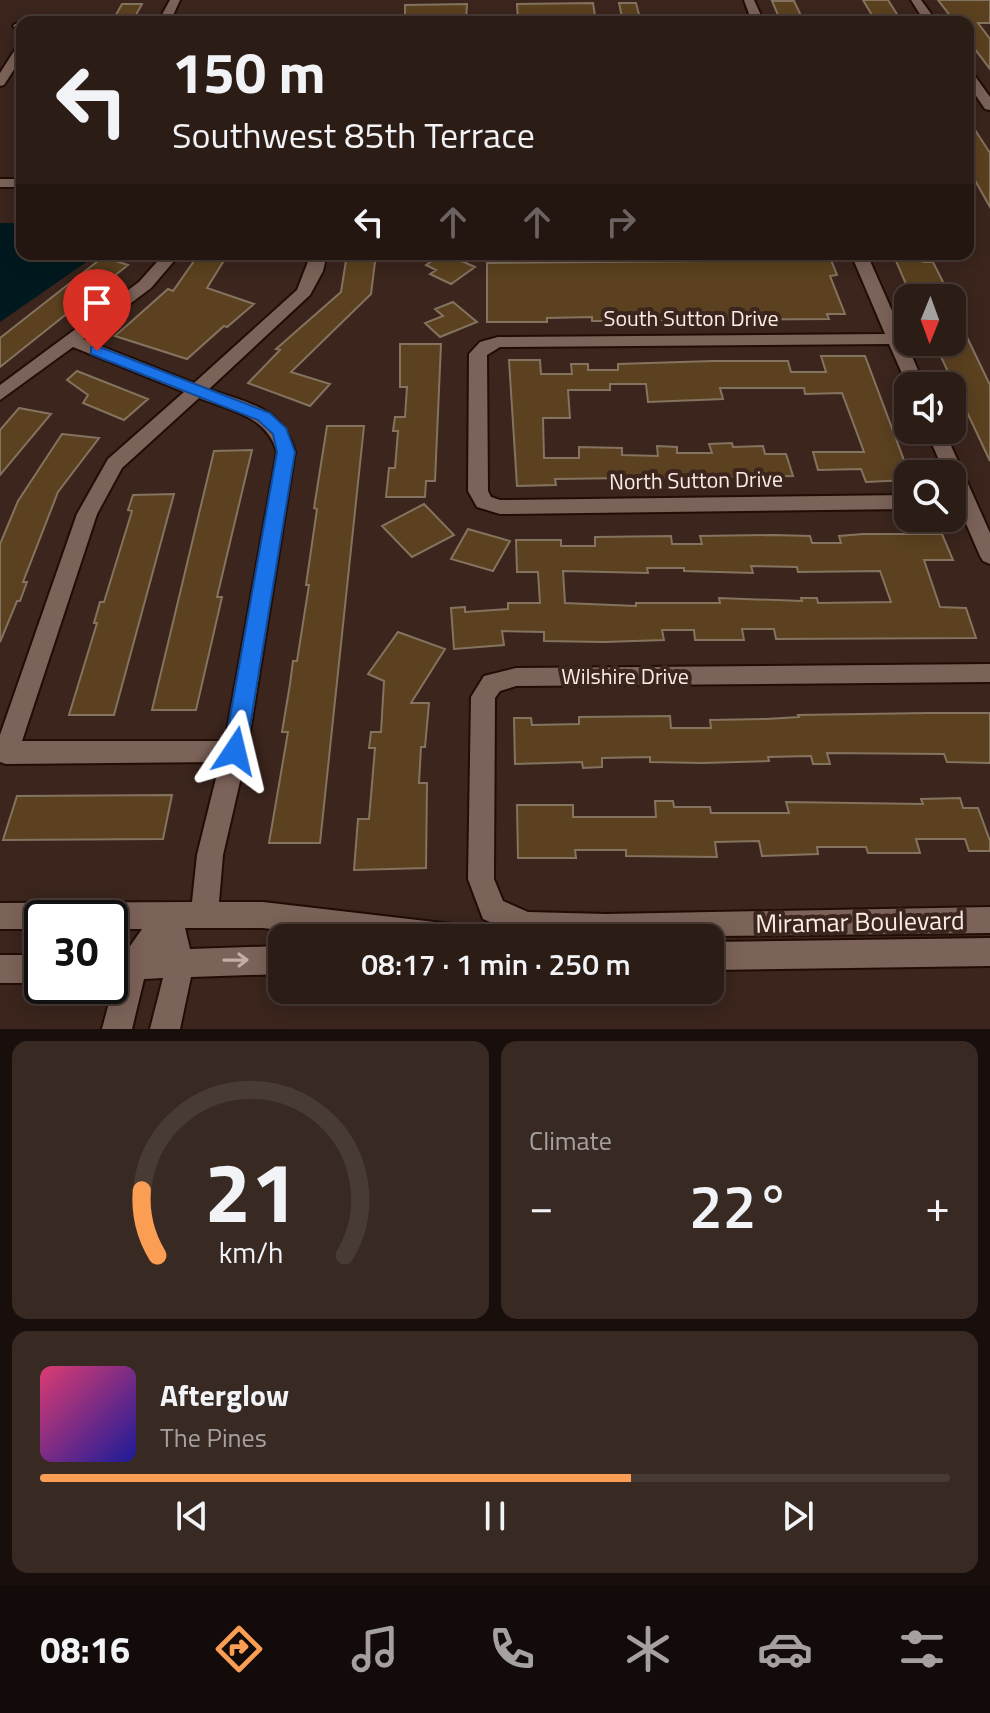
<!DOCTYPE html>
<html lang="en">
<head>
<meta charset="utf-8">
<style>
	:root { --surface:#2c1c16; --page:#382923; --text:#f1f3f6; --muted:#a6a1a1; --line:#483a35; --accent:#fc9d54 }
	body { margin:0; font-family:"Titillium Web",sans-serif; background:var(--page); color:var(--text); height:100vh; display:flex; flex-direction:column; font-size:30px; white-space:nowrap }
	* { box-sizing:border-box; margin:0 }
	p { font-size:26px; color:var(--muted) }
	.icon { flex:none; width:44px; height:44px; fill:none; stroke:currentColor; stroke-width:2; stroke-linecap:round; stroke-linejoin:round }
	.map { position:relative; height:1029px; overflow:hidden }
	.side { display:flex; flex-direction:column; gap:12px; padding:12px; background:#180f0c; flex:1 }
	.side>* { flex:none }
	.top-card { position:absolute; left:16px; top:16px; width:958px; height:244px; border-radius:16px; box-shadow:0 4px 20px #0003,0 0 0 2px var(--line); background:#2c1c16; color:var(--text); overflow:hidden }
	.needle { width:52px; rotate:181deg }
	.fabs { position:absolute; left:894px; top:284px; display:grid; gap:16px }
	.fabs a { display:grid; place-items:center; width:72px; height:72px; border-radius:16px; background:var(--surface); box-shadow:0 4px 20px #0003,0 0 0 2px var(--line); font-size:40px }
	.speed { position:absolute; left:24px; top:900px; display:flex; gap:16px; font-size:40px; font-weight:700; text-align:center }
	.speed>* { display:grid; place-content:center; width:104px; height:104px; border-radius:50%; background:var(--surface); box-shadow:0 4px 20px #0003,0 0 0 2px var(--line); line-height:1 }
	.speed .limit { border:4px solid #111; border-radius:12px; background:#fff; color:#111 }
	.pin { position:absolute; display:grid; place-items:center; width:68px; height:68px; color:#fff; margin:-82px -34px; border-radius:50% 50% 50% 0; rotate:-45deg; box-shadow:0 0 8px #0007 }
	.pin .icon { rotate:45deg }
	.me { position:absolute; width:88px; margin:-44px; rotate:10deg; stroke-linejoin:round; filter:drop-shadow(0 0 6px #0008) }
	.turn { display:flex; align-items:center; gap:28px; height:168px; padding:0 24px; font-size:36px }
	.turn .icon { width:104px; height:104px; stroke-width:2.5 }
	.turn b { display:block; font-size:56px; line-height:68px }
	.lanes { display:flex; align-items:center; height:76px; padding:0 24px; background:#0003; justify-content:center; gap:40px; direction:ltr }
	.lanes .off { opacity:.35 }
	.big { font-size:60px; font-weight:600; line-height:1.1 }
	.side .card { flex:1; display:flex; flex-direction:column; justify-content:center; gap:12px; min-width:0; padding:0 28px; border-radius:16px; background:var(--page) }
	.side .dial { align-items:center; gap:0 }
	.dial svg { height:208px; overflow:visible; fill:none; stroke:var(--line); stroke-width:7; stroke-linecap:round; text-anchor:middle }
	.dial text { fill:var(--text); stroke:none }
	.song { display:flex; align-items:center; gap:24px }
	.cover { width:96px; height:96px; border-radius:12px; background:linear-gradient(135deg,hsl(340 70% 55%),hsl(240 70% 35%)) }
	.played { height:8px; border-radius:4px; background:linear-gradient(90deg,var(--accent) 65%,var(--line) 65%) }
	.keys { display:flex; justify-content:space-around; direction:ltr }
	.heat { display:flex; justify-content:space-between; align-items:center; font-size:44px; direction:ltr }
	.side .tiles { flex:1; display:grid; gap:12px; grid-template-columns:1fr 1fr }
	.card:last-child { grid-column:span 2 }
	.trip { position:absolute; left:268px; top:924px; width:456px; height:80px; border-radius:16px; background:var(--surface); box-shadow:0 4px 20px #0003,0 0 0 2px var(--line); font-weight:600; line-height:80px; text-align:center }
	.tabs { display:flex; height:128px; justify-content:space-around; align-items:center; background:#120b09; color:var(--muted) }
	.tabs .icon { width:56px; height:56px }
	.tabs .on { color:var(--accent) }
	.tabs b { font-size:36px; color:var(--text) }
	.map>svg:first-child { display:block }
	.water { fill:#00191e }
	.building { fill:#5b411f; stroke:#84735f; stroke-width:2; fill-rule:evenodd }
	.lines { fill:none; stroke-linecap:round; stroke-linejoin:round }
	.minor-casing { stroke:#210d06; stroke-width:4 }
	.minor { fill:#7c6359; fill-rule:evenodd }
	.oneway { stroke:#c1aea6 }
	.route { fill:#1a73e8; stroke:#114b97; stroke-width:2 }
	.labels { text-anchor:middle; stroke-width:8; stroke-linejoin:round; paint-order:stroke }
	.street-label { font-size:22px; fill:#faebe5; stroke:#3b251d }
	.near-street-label { font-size:26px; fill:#faebe5; stroke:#3b251d }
</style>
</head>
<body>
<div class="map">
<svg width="990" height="1029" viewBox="0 0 990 1029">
	<rect width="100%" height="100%" fill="#3b251d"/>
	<path class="water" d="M0,223h22v31h76l-98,68z"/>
	<path class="building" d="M863,0h25l14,22h-26z
		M938,0h52v23h-12l12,16v30l-22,-29v-18h-13z
		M772,1h22l10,21h-23z
		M593,3l3,19h-78l-1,-18z
		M619,3h17l5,19h-18z
		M122,4h20l-10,18h-20z
		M467,4l-1,18h-61v-17z
		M968,119l22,34v54l-18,-32h-4z
		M199,254h29l-21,34 47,16 -27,23 -3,-1 -37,33 -72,-23 53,-47 5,2z
		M347,254h29l-5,40 -80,78 39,12 -20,22 -62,-23 32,-33 -4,-1 65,-57z
		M442,254h4l29,13 -24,17 -21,-10 6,-4 -10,-5z
		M893,254h26l4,8h10l18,36h-39z
		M103,257l25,8 -128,102v-29z
		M831,260l6,15 -7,1 15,38h-18l2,5 -227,2h-10v-4l-45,1v4h-60v-59z
		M453,302l24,20 -37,15 -15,-14 18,-7 -8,-7z
		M952,306l38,79v76l-56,-119h18z
		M400,344h41l-6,137h-9l-1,16h-39l3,-29h6l3,-37h-5l2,-14h10l2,-30h-7z
		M821,356h44l43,115v9l-42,2 -5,-13 -43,1 -5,-18h51l-22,-59 -37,1 -1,-6h-84l3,11 -75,3 -2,-18h-36v6h-42l2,28h-27l1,40h35v-11l43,1v7l36,1 -1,-10 20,1v6h35l-3,-9 23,-1 1,4 30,-1 2,8h21l7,22 -238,3 1,6 -39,1 -8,-126h31l1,14h31l-1,-10h17v6h30v-6l95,-3h75l3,11h35z
		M77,371l71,28 -24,21 -41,-17 5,-8 -21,-15z
		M19,408l32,6 -51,61v-45z
		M327,426h37l-44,417h-51l19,-111h-6l8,-48 3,-23h4l12,-76h-3l11,-76 -3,-1z
		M62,434l37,4 -41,54 -35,90h4l-7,19h-3l-17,41v-98l18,-43z
		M252,450l-35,147h5l-26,113h-44l62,-259z
		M174,494l-60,221h-45l28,-92h-3l6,-21h4l28,-91 -4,-1 5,-15z
		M424,504l30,31 -42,22 -30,-31z
		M468,529l42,12 -17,30 -42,-12z
		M863,534h79l11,26h-29l16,47 26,1 10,30 -200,1 -2,-10h-32l2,11h-49l-1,-10h-32l2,10 -60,2 -60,-1v-9l-42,-1 2,14 -50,4 -3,-41 14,-1v5l43,-3v-6h32l-2,-31h-21l-1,-32h45v6h34v-9l76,-1 1,8h30l-2,-8 73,-1 37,1 2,7h29l-2,-7zM751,566l46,1 1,5 82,-1 11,31 -73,1 -1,-5h-16l1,3 -83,-3 1,5h-84v3l-71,-3 -2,-32 85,2 -1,-5h37v3l69,2z
		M398,632l47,17 -34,54h18l-4,44h-4l-2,36h8l-1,85 -72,2 4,-51h11l6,-71h-6l2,-16h10l3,-51 -16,-7z
		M927,713h63v50l-43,-1 -3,-8 -117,-1 3,11h-17l-2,-8 -43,1 1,4 -67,2 -52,-1v-5l-48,1v9l-19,1 -1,-6 -67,2 -1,-46h17l1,7 47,-1v-7l91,-1 1,12h40l-1,-8 56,-1 33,-2 -1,-2z
		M172,795l-9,44 -160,1 14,-44z
		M960,798l3,10h15l12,33v10h-21l-4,-12h-49l4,14h-52l-2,-6h-49l1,7 -56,2 -3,-15 -44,1 2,15 -91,-1v-6h-51l1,8h-58l-1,-53h56v12h83l-1,-16h18l1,6h36l1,6h78l-3,-11 137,2 -2,-5z"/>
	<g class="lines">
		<defs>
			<path id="minor" d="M170,0h10l-10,22h-12z
				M744,0h10l10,22h-12z
				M911,0h10l16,22h-12z
				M22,23v8l-9,-5 2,-2z
				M22,44v13l-18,28 -4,1v-13l18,-28z
				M968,71l4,1 18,25v13l-5,-1 -17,-25z
				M0,179h22v8h-22z
				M164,254h16l-29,34 -68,51 111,44 103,-93 14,-36h16l-4,17 -13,24 -101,94c40,15 72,17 86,63l-48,299 -24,104 -4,47h44l189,22 10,4 4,10h-123l-80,-10h-78l5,21 92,-3v28l-91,3 -11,52h-30l13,-51 -19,1 -12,50h-30l13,-49h-5v-28h16l16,-23h-32v-11h-68v11h-42v-26l192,-1 5,-47 23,-93 -214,2 -6,-2v-27l77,-221 31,-55 76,-67 -111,-45 -73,53v-15l139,-103zM199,398c32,13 67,17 78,54l-52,289h-203l75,-227 25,-46z
				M851,254h16l58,132 -17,1 -19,-43 -389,3 -13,8 1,136 3,6 9,3 408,-5v14l-408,5 -23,-7 -9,-16 1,-137 11,-12 18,-5 387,-3z
				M926,430h18l46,103v31l-7,-3 -3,-5 -28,-65v-17h-7z
				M990,664v18l-474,4 -16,5 -5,7 -1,181 9,22 25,11 78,2 384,-7v26l-463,5 -44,-19 -15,-40 3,-182 13,-21 32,-8z
				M990,938v28l-280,4v-28z
				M0,955h42v28h-42z"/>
		</defs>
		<use href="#minor" class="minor-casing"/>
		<use href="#minor" class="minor"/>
	</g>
	<defs><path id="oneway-shaft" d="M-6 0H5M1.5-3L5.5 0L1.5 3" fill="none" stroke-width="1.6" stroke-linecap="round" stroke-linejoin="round" transform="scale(2)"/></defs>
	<use class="oneway" href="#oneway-shaft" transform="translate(236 960) rotate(-1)"/>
	<path class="route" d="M97,346l173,67 16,15 9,24 -49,299 -3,6 -8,3 -8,-3 -3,-6 53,-299 -4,-18 -15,-14 -167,-66v-7z"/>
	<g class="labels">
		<g class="street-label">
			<text x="691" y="326">South Sutton Drive</text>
			<text transform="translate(696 480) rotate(-1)" y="8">North Sutton Drive</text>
			<text x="625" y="684">Wilshire Drive</text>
		</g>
		<g class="near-street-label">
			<text transform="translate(860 922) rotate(-1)" y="9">Miramar Boulevard</text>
		</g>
	</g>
</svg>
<div class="fabs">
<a><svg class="needle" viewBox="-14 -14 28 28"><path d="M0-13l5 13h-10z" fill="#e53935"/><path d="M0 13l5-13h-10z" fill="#a6a1a1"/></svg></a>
<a><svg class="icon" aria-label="sound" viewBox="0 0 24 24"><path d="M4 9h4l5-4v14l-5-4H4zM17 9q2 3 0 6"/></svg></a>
<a><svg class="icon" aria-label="search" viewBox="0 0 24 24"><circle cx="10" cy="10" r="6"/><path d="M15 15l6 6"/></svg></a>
</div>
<div class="speed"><div class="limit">30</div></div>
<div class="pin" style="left:97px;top:351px;background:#d93025"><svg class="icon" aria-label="arrive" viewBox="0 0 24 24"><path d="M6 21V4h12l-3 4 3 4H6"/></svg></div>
<svg class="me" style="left:235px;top:751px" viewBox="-20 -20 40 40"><path d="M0-17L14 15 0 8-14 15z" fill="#1a73e8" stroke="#fff" stroke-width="4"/></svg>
<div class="trip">08:17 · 1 min · 250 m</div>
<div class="top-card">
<div class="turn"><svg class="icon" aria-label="left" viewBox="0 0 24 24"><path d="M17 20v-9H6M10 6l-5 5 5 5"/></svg><div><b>150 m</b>Southwest 85th Terrace</div></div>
<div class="lanes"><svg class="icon" aria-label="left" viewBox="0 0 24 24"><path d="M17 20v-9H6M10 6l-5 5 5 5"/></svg><svg class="icon off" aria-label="ahead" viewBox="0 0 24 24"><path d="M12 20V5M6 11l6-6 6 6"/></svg><svg class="icon off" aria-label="ahead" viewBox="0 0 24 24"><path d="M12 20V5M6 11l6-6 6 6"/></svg><svg class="icon off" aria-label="right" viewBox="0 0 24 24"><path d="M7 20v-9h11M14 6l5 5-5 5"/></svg></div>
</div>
</div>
<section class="side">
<div class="tiles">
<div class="card dial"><svg viewBox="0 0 100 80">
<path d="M14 69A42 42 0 1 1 86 69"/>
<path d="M14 69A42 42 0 0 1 8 44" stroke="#fc9d54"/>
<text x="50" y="56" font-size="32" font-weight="700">21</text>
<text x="50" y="72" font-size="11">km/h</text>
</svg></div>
<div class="card"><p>Climate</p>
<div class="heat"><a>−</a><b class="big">22°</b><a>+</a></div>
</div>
<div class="card">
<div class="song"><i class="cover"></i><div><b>Afterglow</b><p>The Pines</p></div></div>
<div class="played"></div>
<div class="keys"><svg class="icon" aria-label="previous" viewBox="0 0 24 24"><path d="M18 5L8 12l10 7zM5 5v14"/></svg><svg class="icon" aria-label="pause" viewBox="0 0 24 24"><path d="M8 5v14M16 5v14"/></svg><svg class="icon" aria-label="next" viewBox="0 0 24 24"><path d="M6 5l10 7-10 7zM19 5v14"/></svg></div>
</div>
</div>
</section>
<nav class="tabs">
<b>08:16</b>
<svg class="icon on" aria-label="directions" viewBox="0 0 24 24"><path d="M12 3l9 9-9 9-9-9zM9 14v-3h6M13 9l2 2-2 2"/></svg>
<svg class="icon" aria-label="music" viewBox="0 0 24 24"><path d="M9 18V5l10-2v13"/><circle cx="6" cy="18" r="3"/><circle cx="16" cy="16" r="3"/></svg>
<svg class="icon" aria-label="phone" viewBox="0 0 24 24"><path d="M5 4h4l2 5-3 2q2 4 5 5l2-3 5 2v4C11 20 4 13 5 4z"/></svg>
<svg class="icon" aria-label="climate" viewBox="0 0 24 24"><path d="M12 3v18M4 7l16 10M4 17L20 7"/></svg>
<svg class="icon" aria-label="car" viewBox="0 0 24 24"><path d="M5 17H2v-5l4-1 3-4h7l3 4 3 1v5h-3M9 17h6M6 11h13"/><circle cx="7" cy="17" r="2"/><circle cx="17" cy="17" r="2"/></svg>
<svg class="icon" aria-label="filters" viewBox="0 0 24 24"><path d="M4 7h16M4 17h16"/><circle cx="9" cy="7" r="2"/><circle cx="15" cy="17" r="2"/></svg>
</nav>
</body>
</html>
